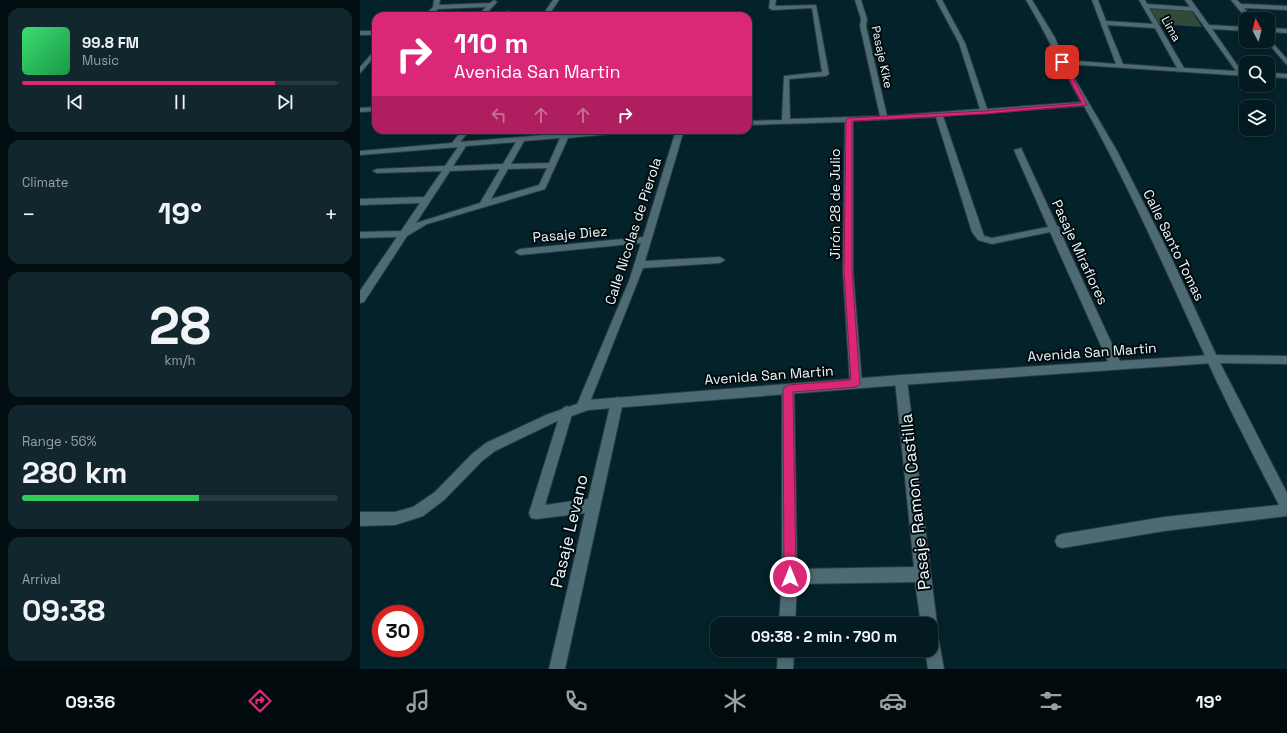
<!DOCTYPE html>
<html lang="en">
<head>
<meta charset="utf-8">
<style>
	:root { --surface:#031a20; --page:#11272d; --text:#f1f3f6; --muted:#97a1a5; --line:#24383e; --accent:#db2777 }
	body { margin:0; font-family:"Space Grotesk",sans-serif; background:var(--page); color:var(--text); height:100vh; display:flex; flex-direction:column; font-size:15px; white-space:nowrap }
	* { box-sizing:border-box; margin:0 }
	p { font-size:13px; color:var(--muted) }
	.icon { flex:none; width:22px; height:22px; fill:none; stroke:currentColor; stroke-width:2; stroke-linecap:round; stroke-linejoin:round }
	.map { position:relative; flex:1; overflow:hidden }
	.sheet { display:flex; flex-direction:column; gap:8px; padding:8px; background:#020e12; width:360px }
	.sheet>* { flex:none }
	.banner { position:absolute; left:12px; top:12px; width:380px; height:122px; border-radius:12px; box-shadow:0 2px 6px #0003,0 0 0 1px var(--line); background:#db2777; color:#fff; overflow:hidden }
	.needle { width:26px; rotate:353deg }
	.fabs { position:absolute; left:879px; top:12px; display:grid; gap:8px }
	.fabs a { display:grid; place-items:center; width:36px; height:36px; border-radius:8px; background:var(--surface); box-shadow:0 2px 6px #0003,0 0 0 1px var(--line); font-size:20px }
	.speed { position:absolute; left:12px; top:605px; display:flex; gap:8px; font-size:20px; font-weight:700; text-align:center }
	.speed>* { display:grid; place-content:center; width:52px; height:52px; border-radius:50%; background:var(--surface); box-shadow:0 2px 6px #0003,0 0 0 1px var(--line); line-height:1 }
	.speed .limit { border:6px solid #d22; background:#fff; color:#111 }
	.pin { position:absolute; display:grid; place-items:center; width:34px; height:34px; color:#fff; margin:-17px; border-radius:8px; box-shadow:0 2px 6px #0006 }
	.me { position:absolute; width:44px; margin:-22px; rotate:0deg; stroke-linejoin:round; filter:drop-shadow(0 0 3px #0008) }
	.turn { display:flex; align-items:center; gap:14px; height:84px; padding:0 16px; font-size:18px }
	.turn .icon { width:52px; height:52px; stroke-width:2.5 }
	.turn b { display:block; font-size:28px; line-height:34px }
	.lanes { display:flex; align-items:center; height:38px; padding:0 16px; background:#0003; justify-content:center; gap:20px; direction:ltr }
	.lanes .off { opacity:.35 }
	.big { font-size:30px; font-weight:600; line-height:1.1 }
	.sheet .tile { flex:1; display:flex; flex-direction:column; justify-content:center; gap:6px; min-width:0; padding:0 14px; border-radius:12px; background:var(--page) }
	.sheet .dial { align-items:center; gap:0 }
	.dial b { font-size:52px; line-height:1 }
	.song { display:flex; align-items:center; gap:12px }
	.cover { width:48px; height:48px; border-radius:6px; background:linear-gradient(135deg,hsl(140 70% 55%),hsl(140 70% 35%)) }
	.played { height:4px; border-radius:2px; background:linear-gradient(90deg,var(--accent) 80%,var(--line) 80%) }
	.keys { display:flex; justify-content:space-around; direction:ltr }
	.heat { display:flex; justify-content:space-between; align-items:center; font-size:22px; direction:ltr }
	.charge { height:6px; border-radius:3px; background:linear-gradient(90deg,#34c759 56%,var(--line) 0) }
	.trip { position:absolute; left:350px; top:617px; width:228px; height:40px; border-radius:12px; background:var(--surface); box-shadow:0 2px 6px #0003,0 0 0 1px var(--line); font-weight:600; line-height:40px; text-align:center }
	.tab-bar { display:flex; height:64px; justify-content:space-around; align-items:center; background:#010a0d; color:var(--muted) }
	.tab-bar .icon { width:28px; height:28px }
	.tab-bar .on { color:var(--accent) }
	.tab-bar b { font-size:18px; color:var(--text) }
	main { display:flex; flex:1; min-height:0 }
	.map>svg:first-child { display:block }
	.green { fill:#324a39 }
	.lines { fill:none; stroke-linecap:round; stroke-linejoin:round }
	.minor-casing { stroke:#2e3b40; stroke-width:2 }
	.tertiary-casing { stroke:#2e3b40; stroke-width:2 }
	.minor { fill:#4c6b74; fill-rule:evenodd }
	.tertiary { fill:#4c6b74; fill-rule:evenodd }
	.route { fill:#db2777; stroke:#8e194d }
	.labels { text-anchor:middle; stroke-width:4; stroke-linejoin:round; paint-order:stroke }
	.far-street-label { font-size:12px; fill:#e8f9fe; stroke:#020a0d }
	.street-label { font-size:14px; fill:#e8f9fe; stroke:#020a0d }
	.near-street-label { font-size:17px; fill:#e8f9fe; stroke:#020a0d }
</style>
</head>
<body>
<main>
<section class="sheet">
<div class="tile">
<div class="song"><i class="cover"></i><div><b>99.8 FM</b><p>Music</p></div></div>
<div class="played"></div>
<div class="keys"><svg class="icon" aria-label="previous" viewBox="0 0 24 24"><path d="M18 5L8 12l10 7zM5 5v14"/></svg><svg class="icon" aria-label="pause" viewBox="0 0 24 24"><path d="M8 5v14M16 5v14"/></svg><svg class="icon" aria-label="next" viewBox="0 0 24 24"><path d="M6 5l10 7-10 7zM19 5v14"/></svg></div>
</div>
<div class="tile"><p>Climate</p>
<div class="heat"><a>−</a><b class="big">19°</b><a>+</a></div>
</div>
<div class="tile dial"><b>28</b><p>km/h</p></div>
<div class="tile"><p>Range · 56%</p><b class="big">280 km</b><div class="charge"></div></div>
<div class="tile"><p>Arrival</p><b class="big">09:38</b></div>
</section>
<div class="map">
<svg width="927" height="669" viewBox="0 0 927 669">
	<rect width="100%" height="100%" fill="#04222a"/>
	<path class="green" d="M790,8l41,2 11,17 -43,-3z"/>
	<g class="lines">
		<defs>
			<path id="minor" d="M74,0h6l-1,5 51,-2 4,-3 3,2 -13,14h-6l8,-9 -48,2 -8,7h-6l9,-9z
				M193,0h6l-11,16h-6z
				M410,0h6l-1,6 41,-1 13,69 -3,2 -37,3 1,40 90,-3 -20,-90 1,-7 -6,-19h6l6,19 -1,7 21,90 93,-7 -21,-66 -23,-43h6l23,43 22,66 94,-7c-19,-34 -35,-69 -55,-102h6l23,38 9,22 52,4 -24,-64h6l8,21 47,3 -14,-24h6l2,4 43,3 -5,-7h6l18,25 37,2v4l-34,-2 30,43h4v4l-180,-12 51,87 54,106 47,102 69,134v23l-123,15 -102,17 -5,-2 -2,-5 2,-5 5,-2 102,-17 115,-12c-25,-49 -51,-98 -73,-147 -39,-85 -76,-170 -122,-252l-141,10 41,120 8,2 56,-11 -34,-77 7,-2 36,78 3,2 -1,1 63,137 -2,3h-8l-2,-3 -60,-134 -58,12 -14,-4 -6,-8 -36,-115 -83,4v151l9,112 -2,3h-8l-2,-3 -7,-112 2,-150 -97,3v-4l34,-1 2,-44 38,-4 -10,-64 -40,2 -3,-2zM789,8l44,3 43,60 -52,-3zM747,25l48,3 22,40 -54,-4z
				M871,0h6l4,4 46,2v4l-43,-2 9,11h-6z
				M147,11l5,1 -4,4h-6z
				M908,28l19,1v4l-19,-1z
				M0,31h16v4h-16z
				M908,38l19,21v6l-21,-24h2z
				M16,49v6l-16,18v-6z
				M908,73l19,1v4l-19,-1z
				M16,107v4l-16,1v-4z
				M102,130h8l-10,12 145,-12h31l-4,2 -64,6 -23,51 -118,35 -20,12 -43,66 -4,1v-12l37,-54 -37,1v-6l41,-1 19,-28 -60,2v-6l64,-2 18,-26 -65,2 -4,-2 4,-2 68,-3 13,-19 -98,8v-4l92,-8zM200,138l-11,25 -38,1 13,-23zM156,142l-13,22 -50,2 13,-20zM187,168l-8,17 -48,14 17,-30zM140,169l-20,34 -64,20 34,-52z
				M316,130h8l-39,131 75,-4 5,3 -5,3 -77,5 -55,139 -2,3 -4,2 -4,-2 -2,-3 53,-126 12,-38 -121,12 -5,-3 5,-3 123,-12z
				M541,375l4,2 2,3 30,244 -3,6 3,1 7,38h-16l-3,-19h6v-26h-10l-6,-42 -118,2 -2,40h-16l3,-47v-188l2,-3h8l2,3 3,180 117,-2 -19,-187 2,-3z
				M257,397l4,2 2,3 -58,267h-16l36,-156 -49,6 -5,-1 -2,-5 32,-102 2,-3 4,-2 4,2 2,3 -28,94 43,-6 23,-97 2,-3z
				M418,650h16l-1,19h-16z"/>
			<path id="tertiary" d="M852,355l75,1v8l-75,-1 -311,22 -313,25 -33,12 -60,29 -13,10 -38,39 -21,16 -28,9 -35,1v-14h35l18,-5 22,-15 37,-38 14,-11 60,-28 42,-15 313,-25z"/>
		</defs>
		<use href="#minor" class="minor-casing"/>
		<use href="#tertiary" class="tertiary-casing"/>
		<use href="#minor" class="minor"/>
		<use href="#tertiary" class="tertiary"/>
	</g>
	<path class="route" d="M702,60l3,2 22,43 -102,9 -133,7v151l8,112 -4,3 -63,5 3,185 -2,4 -4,2 -5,-2 -1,-4 -1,-188 5,-4 63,-5 -7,-108 2,-152 3,-2 136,-7 97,-8 -22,-41z"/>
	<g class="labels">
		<g class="far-street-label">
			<text transform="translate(811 29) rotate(61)" y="4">Lima</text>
			<text transform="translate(522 57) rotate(78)" y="4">Pasaje Kike</text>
		</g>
		<g class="street-label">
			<text transform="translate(475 204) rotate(-90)" y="5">Jirón 28 de Julio</text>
			<text transform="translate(273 231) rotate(-72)" y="5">Calle Nicolas de Pierola</text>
			<text transform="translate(210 234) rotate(-5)" y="5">Pasaje Diez</text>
			<text transform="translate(814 245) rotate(64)" y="5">Calle Santo Tomas</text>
			<text transform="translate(720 252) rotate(65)" y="5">Pasaje Miraflores</text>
			<text transform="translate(732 352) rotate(-4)" y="5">Avenida San Martin</text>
			<text transform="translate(409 375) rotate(-4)" y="5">Avenida San Martin</text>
		</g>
		<g class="near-street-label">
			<text transform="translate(555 502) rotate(-96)" y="6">Pasaje Ramon Castilla</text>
			<text transform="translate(209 531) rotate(-77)" y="6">Pasaje Levano</text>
		</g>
	</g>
</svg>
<div class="fabs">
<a><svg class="needle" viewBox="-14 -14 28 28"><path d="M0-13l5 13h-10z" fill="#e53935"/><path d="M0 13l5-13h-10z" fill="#97a1a5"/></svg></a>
<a><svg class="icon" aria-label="search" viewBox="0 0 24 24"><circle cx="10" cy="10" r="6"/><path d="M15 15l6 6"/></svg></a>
<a><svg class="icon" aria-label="layers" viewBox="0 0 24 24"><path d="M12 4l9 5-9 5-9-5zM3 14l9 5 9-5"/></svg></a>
</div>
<div class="speed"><div class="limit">30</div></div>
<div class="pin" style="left:702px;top:62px;background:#d93025"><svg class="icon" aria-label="arrive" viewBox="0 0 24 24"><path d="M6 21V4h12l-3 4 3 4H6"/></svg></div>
<svg class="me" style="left:430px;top:577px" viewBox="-20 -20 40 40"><circle r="17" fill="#db2777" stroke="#fff" stroke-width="3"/><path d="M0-11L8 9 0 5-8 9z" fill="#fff"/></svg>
<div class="trip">09:38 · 2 min · 790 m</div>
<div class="banner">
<div class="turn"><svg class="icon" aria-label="right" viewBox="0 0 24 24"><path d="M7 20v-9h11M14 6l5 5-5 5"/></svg><div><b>110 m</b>Avenida San Martin</div></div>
<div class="lanes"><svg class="icon off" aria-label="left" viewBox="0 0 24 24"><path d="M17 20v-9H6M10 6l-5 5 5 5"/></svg><svg class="icon off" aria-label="ahead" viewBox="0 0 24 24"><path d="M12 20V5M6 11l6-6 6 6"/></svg><svg class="icon off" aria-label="ahead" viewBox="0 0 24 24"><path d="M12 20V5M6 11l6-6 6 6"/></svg><svg class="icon" aria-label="right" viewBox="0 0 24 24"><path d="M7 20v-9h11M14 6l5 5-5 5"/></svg></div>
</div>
</div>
</main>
<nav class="tab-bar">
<b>09:36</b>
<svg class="icon on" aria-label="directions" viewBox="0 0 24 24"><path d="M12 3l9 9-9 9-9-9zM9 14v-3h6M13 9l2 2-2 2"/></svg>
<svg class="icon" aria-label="music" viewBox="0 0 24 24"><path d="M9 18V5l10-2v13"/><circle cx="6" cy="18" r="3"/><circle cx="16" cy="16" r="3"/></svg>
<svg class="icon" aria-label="phone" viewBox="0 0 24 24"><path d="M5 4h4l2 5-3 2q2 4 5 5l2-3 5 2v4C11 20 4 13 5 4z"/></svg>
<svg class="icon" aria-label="climate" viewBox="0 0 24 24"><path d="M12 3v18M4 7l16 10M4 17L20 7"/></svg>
<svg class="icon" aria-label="car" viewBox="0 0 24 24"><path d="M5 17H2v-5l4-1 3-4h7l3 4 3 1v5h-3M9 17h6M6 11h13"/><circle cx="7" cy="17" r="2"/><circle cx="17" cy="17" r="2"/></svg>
<svg class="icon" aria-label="filters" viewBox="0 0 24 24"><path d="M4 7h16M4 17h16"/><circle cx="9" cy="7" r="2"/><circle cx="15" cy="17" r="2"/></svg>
<b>19°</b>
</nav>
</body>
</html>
